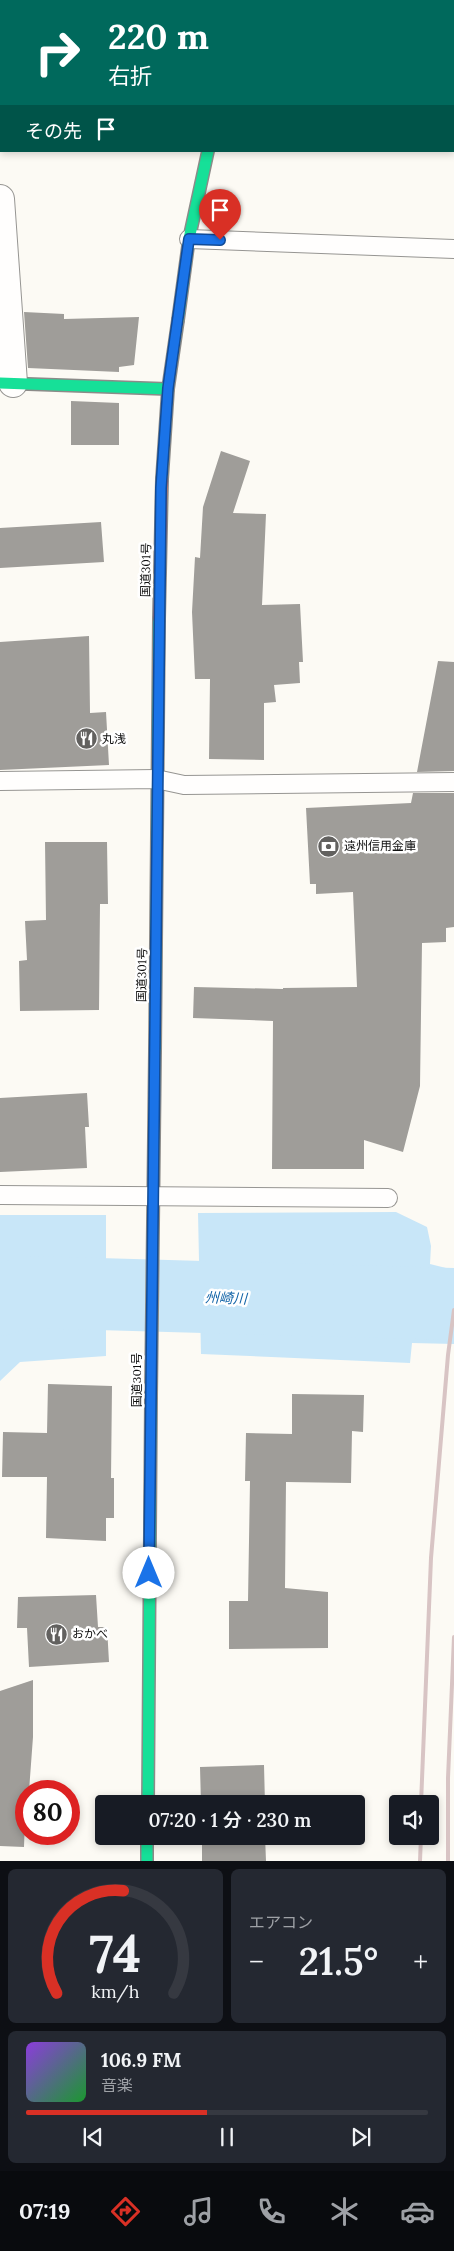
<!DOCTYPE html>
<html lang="ja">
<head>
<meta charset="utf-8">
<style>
	:root { --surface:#171b24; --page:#242831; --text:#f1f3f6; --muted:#9ea1a6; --line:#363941; --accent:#d93025 }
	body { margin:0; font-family:Lora,"Noto Sans JP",serif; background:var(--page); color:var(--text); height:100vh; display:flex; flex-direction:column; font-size:19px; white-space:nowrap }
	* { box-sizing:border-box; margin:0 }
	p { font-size:16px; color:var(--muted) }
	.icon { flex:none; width:28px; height:28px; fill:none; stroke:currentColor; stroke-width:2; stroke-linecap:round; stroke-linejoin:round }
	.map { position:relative; height:1861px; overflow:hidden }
	.details { display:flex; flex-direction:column; gap:8px; padding:8px; background:#0d0f14; flex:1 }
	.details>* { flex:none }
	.hud { position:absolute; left:0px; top:0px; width:455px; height:152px; box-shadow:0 2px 8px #0003; background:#00695c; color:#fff; overflow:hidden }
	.buttons { position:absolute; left:389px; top:1795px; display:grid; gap:10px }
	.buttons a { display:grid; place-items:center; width:50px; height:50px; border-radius:5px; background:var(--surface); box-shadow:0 2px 8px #0003; font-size:25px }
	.speed { position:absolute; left:15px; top:1780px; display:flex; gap:10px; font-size:25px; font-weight:700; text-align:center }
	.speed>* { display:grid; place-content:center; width:65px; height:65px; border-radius:50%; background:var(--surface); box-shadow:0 2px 8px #0003; line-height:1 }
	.speed .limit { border:8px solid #d22; background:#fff; color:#111 }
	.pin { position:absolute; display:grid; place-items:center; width:42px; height:42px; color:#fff; margin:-51px -21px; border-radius:50% 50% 50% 0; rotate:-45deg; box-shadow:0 0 5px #0007 }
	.pin .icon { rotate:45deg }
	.me { position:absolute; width:55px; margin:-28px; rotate:0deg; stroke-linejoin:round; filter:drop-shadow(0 0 4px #0008) }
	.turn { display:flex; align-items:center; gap:18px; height:105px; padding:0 25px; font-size:22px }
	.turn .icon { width:65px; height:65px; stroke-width:2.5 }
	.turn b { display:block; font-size:35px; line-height:42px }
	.then { display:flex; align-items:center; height:48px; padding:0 25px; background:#0003; gap:10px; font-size:19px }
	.big { font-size:38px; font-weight:600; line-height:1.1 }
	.details .widget { flex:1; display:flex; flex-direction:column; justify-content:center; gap:8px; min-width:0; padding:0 18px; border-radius:8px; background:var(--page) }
	.details .dial { align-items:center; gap:0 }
	.dial svg { height:130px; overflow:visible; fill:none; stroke:var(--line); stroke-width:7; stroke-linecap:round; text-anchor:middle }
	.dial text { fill:var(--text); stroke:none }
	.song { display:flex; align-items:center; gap:15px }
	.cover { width:60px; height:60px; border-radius:8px; background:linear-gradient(135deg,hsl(270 70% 55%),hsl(130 70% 35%)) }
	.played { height:5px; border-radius:2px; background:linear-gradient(90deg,var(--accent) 45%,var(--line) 45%) }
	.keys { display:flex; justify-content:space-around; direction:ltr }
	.heat { display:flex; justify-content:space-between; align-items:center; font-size:28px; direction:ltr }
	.details .tiles { flex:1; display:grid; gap:8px; grid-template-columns:1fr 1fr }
	.widget:last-child { grid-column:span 2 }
	.trip { position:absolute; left:95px; top:1795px; width:270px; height:50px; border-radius:5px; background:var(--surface); box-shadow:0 2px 8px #0003; font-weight:600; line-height:50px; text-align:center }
	.tabs { display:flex; height:80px; justify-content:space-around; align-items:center; background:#090b0e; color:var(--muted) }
	.tabs .icon { width:35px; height:35px }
	.tabs .current { color:var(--accent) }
	.tabs b { font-size:22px; color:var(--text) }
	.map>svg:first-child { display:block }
	.water { fill:#c8e6f8 }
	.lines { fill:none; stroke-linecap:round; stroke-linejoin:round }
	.river { stroke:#c8e6f8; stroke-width:72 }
	.building { fill:#9f9d99 }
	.lane-casing { stroke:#969592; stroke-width:20 }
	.street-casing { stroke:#969592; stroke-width:30 }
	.fast-casing { stroke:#8c8b89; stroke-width:14 }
	.slow-casing { stroke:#8c8b89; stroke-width:14 }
	.jam-casing { stroke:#8c8b89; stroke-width:14 }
	.lane { stroke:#fffefd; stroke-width:18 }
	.street { stroke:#fffefd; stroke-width:28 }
	.fast { stroke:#16e098; stroke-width:11 }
	.slow { stroke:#ffcf43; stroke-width:11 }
	.jam { stroke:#f24e42; stroke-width:11 }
	.rail { stroke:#d8c4c4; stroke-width:4 }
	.route-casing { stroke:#114b97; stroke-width:12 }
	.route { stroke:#1a73e8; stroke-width:9 }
	.labels { text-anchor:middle; stroke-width:5; stroke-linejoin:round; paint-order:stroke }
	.street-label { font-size:12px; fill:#0f0f0f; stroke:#fff }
	.poi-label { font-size:12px; fill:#0f0f0f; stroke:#fff; text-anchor:start }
	.water-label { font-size:14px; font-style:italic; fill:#1163a7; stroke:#fff }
</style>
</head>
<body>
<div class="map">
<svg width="454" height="1861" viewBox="0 0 454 1861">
	<rect width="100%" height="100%" fill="#fcfaf4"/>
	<path class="water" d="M396,1212l31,15 4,19 -1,18 24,6v74l-42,-1 -2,20 -209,-9 -3,-141z
		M0,1215h106v141l-86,6 -20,19z"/>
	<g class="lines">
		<path class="river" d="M0,1300l28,-8 426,12"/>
	</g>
	<path class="building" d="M24,312l40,2v5l75,-2 -5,48 -15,2v5l-91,-4z
		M71,401l48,2v42h-48z
		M221,451l29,10 -17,52 33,1 -4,91 38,-1 3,58h-4l1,21 -26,2 2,17 -12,1v57l-55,-1 1,-80h-15l-3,-67 3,-55 5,1 3,-51z
		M101,522l3,40 -104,6v-40z
		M89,636l1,77 16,-1 3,53 -109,5v-128z
		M438,661l16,1v109l-37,1z
		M413,793h41v134l-8,1v14l-24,1 -2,143 -17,66 -39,-12v29h-92l1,-148 -80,-3 1,-31 89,2v-1l74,-1 -4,-95 -37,2v-10h-6l-4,-76 105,-5z
		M45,842h62l1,62h-8l-1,106 -79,1 -1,-50 8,-1 -2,-39 21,-1z
		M87,1093l2,34h-4l2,41 -87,4v-74z
		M48,1384l64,2 -1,92h3v40h-8v23l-60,-3 1,-61h-45l1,-45 44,1z
		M292,1394l72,1 -1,37 -11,-1 -1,52 -65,-1 -1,106 43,4v56l-99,1v-48h19l2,-120h-5l1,-48 46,1z
		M96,1595l2,32h9l2,35 -80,5 -2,-39h-10l1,-31z
		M33,1680v57l-4,54h-3l-2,56 -24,-1v-155z
		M264,1765l1,39h-64l-1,-37z
		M202,1836h63l1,25h-64z"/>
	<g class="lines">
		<defs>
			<path id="lane" d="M189,239l265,10
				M0,781l156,-2 28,6 270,-3
				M0,1195l388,3"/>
			<path id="street" d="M0,136h1
				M0,199l13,184"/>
			<path id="fast" d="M244,0v1
				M178,320l11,-81 19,-88
				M0,383l168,6
				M155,1051l4,-432
				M148,1804l3,-408
				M147,1836v25"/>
			<path id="slow" d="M162,479l6,-90 10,-69
				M151,1396l4,-345"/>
			<path id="jam" d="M159,619l3,-140"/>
		</defs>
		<use href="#lane" class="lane-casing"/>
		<use href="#street" class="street-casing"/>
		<use href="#fast" class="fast-casing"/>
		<use href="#slow" class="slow-casing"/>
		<use href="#jam" class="jam-casing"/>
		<use href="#lane" class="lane"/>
		<use href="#street" class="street"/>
		<use href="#fast" class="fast"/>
		<use href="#slow" class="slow"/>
		<use href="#jam" class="jam"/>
		<path class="rail" d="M421,1804l10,-246 17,-203 6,-45
			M420,1861l1,-25
			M448,1861v-83l6,-141"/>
	</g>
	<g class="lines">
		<defs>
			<path id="route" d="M149,1573l12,-1085 7,-100 21,-149 31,1"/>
		</defs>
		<use href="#route" class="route-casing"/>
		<use href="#route" class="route"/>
	</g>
	<defs>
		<symbol id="restaurant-disc" viewBox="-11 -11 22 22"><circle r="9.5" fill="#62615f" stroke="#fff"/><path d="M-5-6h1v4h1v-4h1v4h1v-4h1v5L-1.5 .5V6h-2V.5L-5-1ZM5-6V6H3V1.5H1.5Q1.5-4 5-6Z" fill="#fff"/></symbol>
		<symbol id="bank-disc" viewBox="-11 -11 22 22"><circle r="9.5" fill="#62615f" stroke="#fff"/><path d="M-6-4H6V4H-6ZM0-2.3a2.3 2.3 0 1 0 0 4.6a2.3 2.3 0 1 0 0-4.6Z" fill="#fff"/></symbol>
	</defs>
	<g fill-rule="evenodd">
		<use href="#restaurant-disc" x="74" y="726" width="25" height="25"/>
		<use href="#bank-disc" x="316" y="834" width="25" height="25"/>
		<use href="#restaurant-disc" x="44" y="1622" width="25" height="25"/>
	</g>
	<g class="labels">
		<g class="street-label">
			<text transform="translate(146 570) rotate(-89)" y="4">国道301号</text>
			<text transform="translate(142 975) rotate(-89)" y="4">国道301号</text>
			<text transform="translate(137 1380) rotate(-90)" y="4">国道301号</text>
		</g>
		<g class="poi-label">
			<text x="102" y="743">丸浅</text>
			<text x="344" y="850">遠州信用金庫</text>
			<text x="72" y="1638">おかべ</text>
		</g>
		<g class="water-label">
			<text transform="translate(226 1298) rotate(2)" y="5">州崎川</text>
		</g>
	</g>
</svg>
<div class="buttons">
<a><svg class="icon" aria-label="sound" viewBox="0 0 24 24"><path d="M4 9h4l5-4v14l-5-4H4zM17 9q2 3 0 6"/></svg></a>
</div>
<div class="speed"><div class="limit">80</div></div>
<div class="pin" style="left:220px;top:240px;background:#d93025"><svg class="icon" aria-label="arrive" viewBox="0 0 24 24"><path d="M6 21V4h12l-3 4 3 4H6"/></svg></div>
<svg class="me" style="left:149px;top:1573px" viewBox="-20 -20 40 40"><circle r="19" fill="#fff"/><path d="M0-13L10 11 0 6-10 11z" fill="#1a73e8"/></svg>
<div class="trip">07:20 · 1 分 · 230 m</div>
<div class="hud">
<div class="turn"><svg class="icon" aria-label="right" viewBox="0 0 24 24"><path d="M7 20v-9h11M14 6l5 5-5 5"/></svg><div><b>220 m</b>右折</div></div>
<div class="then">その先<svg class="icon" aria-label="arrive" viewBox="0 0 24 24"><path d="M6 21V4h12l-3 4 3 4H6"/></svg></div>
</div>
</div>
<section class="details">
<div class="tiles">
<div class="widget dial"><svg viewBox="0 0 100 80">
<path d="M14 69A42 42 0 1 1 86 69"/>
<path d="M14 69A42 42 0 0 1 55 6" stroke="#d93025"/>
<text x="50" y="56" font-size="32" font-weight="700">74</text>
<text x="50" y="72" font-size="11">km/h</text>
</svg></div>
<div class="widget"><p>エアコン</p>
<div class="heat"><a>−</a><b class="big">21.5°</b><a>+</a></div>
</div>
<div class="widget">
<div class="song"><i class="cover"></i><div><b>106.9 FM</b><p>音楽</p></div></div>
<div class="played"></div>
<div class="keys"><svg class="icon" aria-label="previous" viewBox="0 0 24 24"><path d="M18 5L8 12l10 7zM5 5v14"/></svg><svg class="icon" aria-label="pause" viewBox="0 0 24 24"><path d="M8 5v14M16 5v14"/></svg><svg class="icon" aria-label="next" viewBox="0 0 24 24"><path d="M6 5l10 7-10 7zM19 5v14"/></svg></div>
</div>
</div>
</section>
<nav class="tabs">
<b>07:19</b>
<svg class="icon current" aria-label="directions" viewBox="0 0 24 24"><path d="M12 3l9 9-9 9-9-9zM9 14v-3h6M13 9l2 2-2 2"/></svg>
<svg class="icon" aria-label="music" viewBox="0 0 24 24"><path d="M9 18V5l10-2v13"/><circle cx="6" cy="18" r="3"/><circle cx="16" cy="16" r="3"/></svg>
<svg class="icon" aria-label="phone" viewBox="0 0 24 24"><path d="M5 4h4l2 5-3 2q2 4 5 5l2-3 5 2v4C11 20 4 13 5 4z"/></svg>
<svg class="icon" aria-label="climate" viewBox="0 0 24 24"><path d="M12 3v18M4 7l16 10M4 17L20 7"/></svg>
<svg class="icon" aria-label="car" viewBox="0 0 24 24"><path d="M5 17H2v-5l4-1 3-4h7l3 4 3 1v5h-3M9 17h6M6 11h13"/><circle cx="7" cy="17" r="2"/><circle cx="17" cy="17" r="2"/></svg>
</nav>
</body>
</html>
